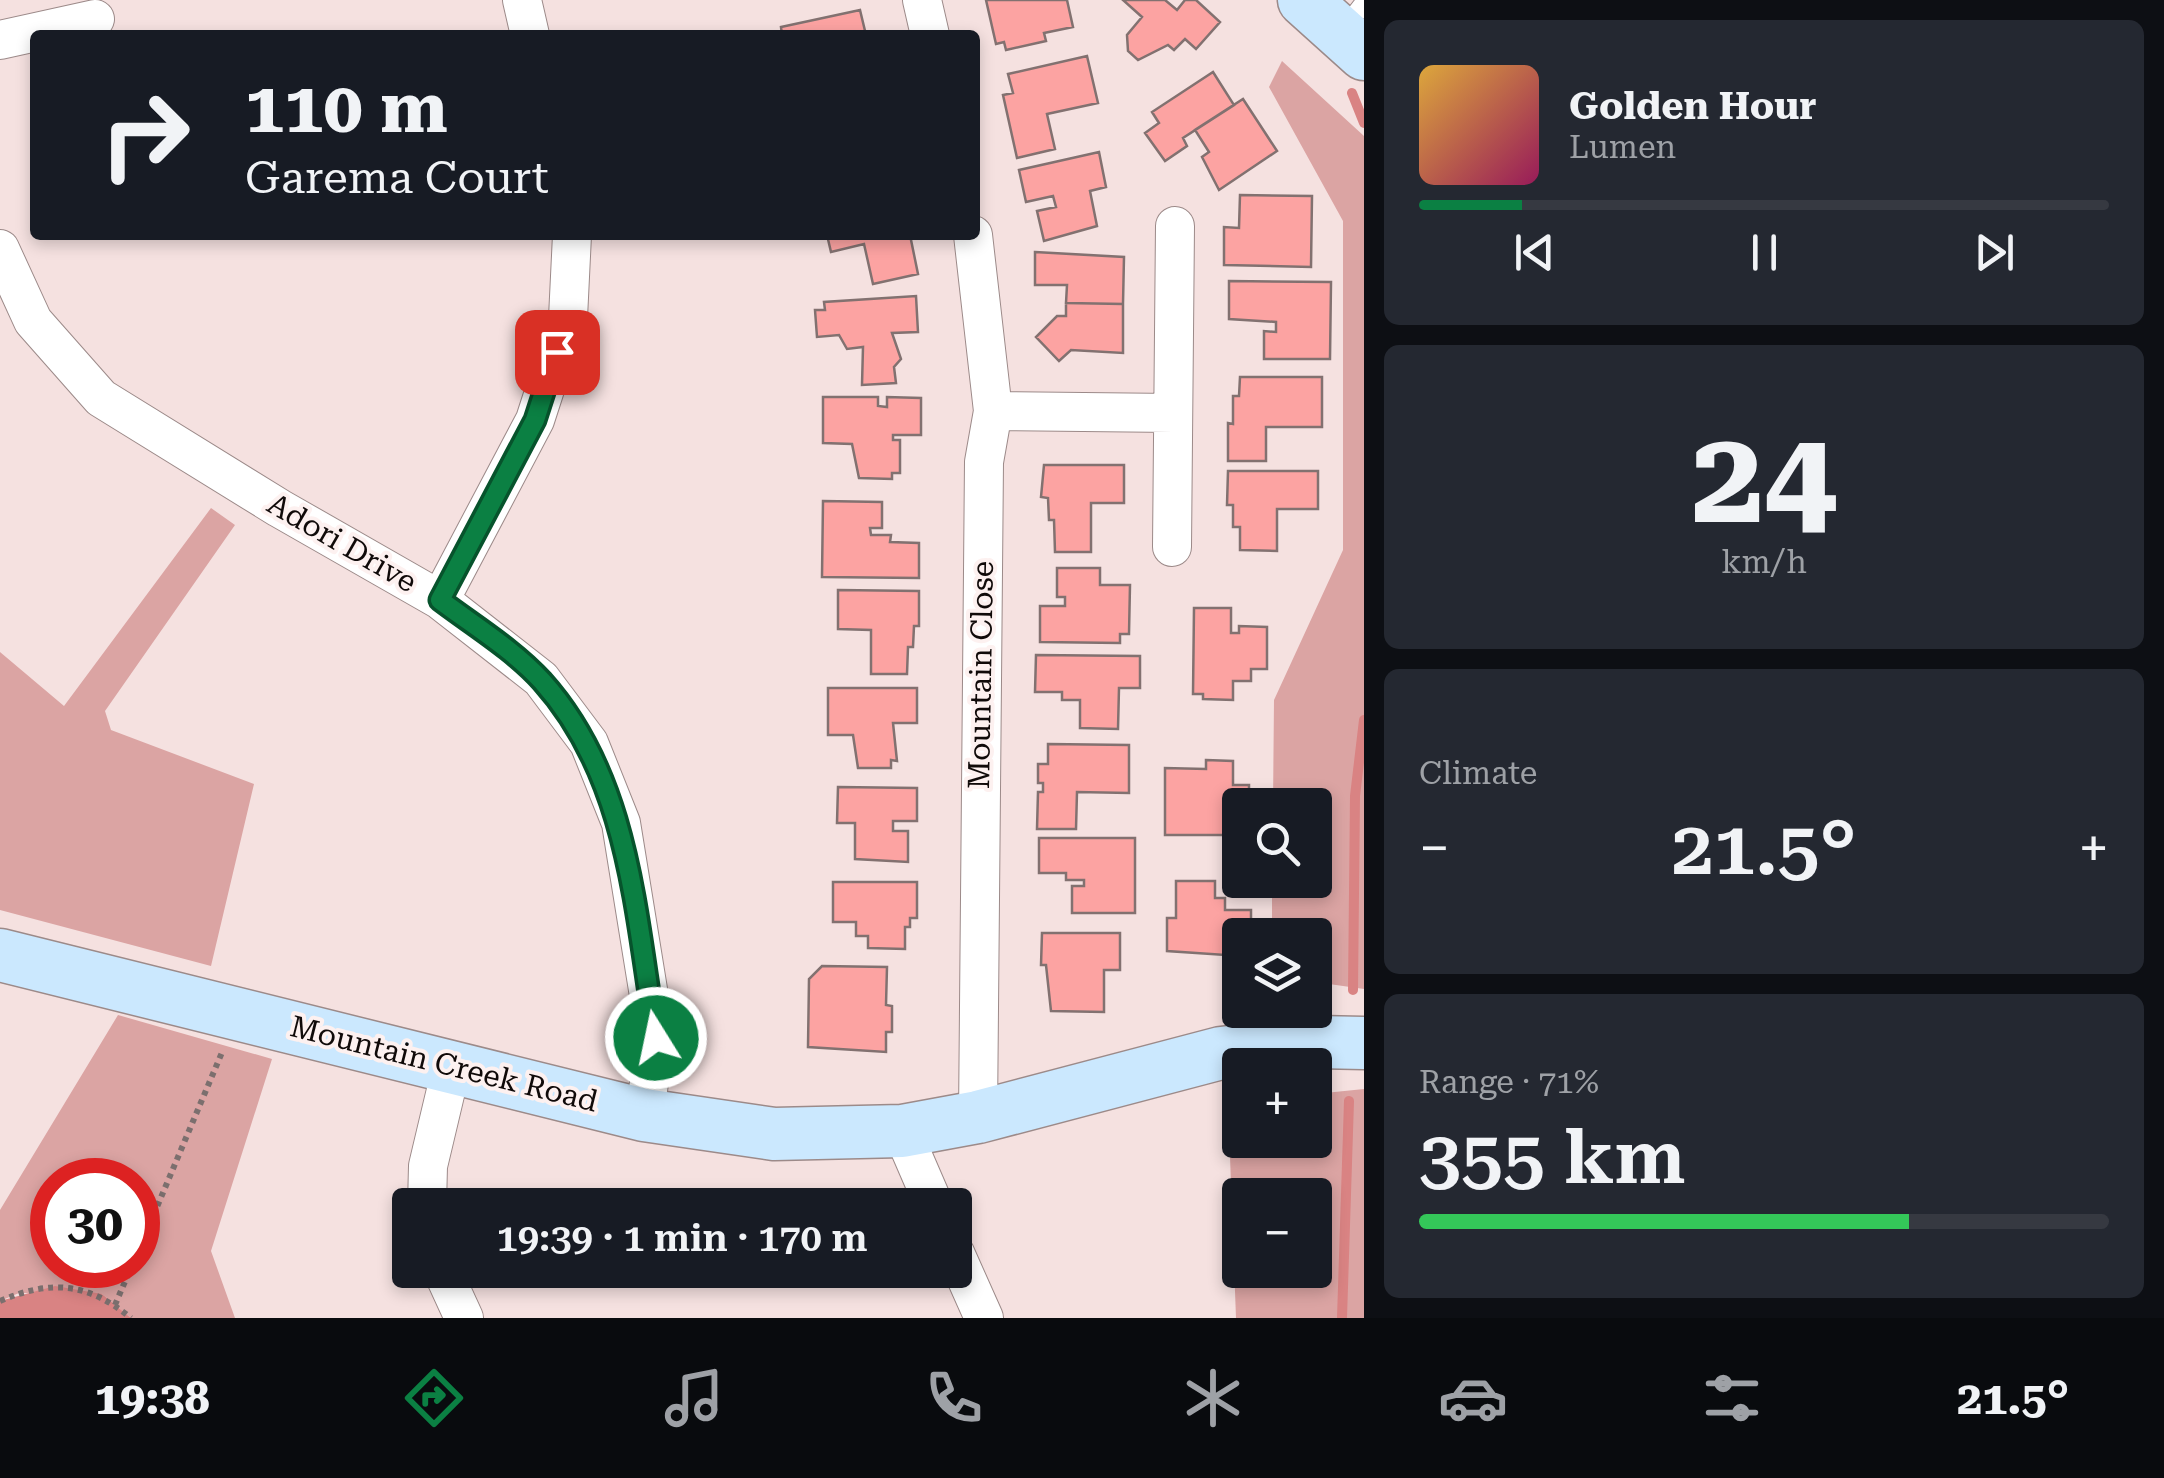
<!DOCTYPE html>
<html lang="en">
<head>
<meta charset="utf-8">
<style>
	:root { --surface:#171b24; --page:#242831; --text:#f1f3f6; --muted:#9ea1a6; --line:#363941; --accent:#0b8043 }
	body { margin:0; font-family:"Roboto Serif",serif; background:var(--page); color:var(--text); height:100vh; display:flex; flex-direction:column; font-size:38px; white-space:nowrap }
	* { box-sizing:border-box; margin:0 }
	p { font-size:32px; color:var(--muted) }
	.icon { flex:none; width:55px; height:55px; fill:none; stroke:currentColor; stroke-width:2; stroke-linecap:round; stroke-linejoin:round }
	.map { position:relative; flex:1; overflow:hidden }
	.side { display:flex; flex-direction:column; gap:20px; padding:20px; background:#0d0f14; width:800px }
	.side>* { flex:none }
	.top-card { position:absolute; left:30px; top:30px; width:950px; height:210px; border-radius:10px; box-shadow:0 5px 15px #0003; background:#171b24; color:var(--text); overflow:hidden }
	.buttons { position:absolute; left:1222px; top:788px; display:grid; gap:20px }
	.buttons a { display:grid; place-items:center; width:110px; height:110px; border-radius:10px; background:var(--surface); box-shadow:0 5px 15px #0003; font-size:50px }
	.speed { position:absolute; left:30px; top:1158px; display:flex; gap:20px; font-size:50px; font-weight:700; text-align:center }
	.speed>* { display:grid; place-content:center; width:130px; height:130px; border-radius:50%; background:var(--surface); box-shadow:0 5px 15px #0003; line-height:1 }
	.speed .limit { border:15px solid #d22; background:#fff; color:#111 }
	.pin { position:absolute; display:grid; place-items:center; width:85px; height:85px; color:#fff; margin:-42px; border-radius:20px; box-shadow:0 5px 15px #0006 }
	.me { position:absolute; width:110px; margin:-55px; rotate:350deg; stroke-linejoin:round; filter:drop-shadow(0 0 8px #0008) }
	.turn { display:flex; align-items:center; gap:35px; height:210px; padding:0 50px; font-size:45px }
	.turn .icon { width:130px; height:130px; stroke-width:2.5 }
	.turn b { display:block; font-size:70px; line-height:85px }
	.big { font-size:75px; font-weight:600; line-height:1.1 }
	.side .tile { flex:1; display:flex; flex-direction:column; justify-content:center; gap:15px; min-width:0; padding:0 35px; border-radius:15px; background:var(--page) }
	.side .dial { align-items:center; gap:0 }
	.dial b { font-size:130px; line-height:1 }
	.song { display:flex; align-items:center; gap:30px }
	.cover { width:120px; height:120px; border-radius:15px; background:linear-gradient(135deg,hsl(40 70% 55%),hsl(330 70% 35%)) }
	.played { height:10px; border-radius:5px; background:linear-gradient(90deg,var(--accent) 15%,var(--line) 15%) }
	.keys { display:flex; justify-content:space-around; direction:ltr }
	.heat { display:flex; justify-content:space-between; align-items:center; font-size:55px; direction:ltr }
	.charge { height:15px; border-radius:8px; background:linear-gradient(90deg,#34c759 71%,var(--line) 0) }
	.trip { position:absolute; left:392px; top:1188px; width:580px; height:100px; border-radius:10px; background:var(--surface); box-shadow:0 5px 15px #0003; font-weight:600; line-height:100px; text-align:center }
	.tab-bar { display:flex; height:160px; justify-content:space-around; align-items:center; background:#090b0e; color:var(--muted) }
	.tab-bar .icon { width:70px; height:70px }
	.tab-bar .on { color:var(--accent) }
	.tab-bar b { font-size:45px; color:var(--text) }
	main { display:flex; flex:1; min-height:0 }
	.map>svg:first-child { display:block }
	.green { fill:#dba4a3; fill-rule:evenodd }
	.water { fill:#d98383 }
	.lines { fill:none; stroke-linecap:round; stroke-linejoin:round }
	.stream { stroke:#d98383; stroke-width:10 }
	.building { fill:#fca3a2; stroke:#827170; stroke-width:2.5 }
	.lane-casing { stroke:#9c8a89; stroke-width:20 }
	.street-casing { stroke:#9c8a89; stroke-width:40 }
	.secondary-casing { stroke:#9c8a89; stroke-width:55 }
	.path { stroke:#7b6f6e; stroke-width:6; stroke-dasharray:5 5; stroke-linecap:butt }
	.lane { stroke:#fff; stroke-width:18 }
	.street { stroke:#fff; stroke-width:38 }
	.secondary { stroke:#cbe8fe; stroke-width:52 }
	.route-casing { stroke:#07532c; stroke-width:25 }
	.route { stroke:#0b8043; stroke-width:18 }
	.labels { text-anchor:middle; stroke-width:8; stroke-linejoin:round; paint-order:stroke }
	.street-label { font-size:30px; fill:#100a09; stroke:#fdf1f0 }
</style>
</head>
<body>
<main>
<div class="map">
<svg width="1364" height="1318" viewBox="0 0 1364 1318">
	<rect width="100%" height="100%" fill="#f5e1e0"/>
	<path class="green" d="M1282,61l82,75v853l-49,-7v-47h-43v-55h43v-75h-42l1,-105 69,-150v-329l-74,-134z
		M211,508l24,17 -130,186 6,19 143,54 -43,182 -211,-56v-258l64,54z
		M118,1015l154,44 -61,192 24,67h-104l-29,-24 -83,-1 -19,8v-91zM52,1180h86v85h-86z
		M1364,1089v229h-128l-8,-215 12,-2v39h75v-46zM1315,1195v75h-75v-75z"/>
	<path class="water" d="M55,1286l47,8 29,24h-131v-17z"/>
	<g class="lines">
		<path class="stream" d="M1352,93l12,30
			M1353,990l2,-194 9,-76
			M1342,1318l7,-217"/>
	</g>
	<path class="building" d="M986,0h81l6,27 -29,6 2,8 -40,9 -2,-8 -8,2z
		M1123,0h42l12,10 8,-10h11l24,22 -24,27 -11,-10 -11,11 -6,-5 -30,15 -10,-9 -1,-16 15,-18z
		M860,10l6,25h-84l-1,-8z
		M1087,56l11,47 -51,11 8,35 -38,9 -14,-63 10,-2 -5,-19z
		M1213,72l21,33 -51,33 4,8 -22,15 -20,-28 14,-10 -7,-11z
		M1243,99l34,52 -58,39 -17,-33 7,-5 -14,-22z
		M1099,152l7,35 -16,4 7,35 -53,15 -7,-30 19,-4 -3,-11 -27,6 -7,-32z
		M1240,195l72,1 -1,71 -87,-2v-38l15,1z
		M827,235h83l8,39 -45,10 -9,-40 -33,8z
		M1035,252l89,5 -1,47 -57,-1 1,-18h-32z
		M1229,281l102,1 -1,77h-66v-28l12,1v-10l-47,-3z
		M916,296l2,36 -26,1 9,26 -7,8 2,16 -34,2 1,-38 -16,2 -8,-14 -22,2 -2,-27h10l-1,-8z
		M1066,303l57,1v49l-52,-3 -12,11 -23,-24 21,-21h9z
		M1240,377h82v50h-56v34h-38v-38l5,1v-28h6z
		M823,397h55v9l9,1v-10l34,1v37h-28v5h7v33h-8v6l-33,-1 -7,-34 -29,-1z
		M1044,465h80v38h-33v49h-36l-1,-32h-5l-1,-22 -7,-1z
		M1228,471h90v38h-41v42l-37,-1v-23h-7v-22h-6z
		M823,501l59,1v26h-12l1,7h20l-1,7 29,1v35l-97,-1z
		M1057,568h43v17h30l-1,49h-9v9l-80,-1v-36h25v-9h-8z
		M838,590l81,1v35h-5l-1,21h-5l-1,27h-36v-44l-33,-1z
		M1194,608h37v25h8v-7l28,1v42h-16v12h-18v19l-30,-1v-5h-10z
		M1036,655l104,1v32h-21l-1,41 -38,-1v-28h-18v-8h-27z
		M828,688h89v35h-24l4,38 -6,-1v8h-33l-5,-33h-25z
		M1048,744l81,1v48l-52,-1 -1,37h-39l1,-37h5v-9h-5v-19h10z
		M1206,760l27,1v24h16v15h16v5h-25v30h-75v-67l41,1z
		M838,787l79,1v33h-24v10h15v31l-53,-3v-36h-18z
		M1039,838h96v75h-63v-27h12v-6h-18v-7h-27z
		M1176,881h39v17h10v12h26v25h-11v21l-73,-5v-33h9z
		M833,882h84v36h-7v9h-5v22l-37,-1v-12h-12v-14h-23z
		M1042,933h78v37h-16v42l-53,-1 -5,-46h-5z
		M822,966l65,1 -1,38 6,1v26h-6v20l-78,-5 1,-68z"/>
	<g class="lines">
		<defs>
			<path id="lane" d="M1343,30l21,-27"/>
			<path id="street" d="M522,0l8,35
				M922,0l8,35
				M0,40l95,-21
				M973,235l20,176 -9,51 -6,655
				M0,249l33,72 68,77 178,110 161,92 101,79 48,64 32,80 35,216 -12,76
				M993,411l180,2
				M1172,547l3,-321
				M440,600l95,-180 33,-102 4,-83
				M902,1131l32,74
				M427,1205l1,-39 24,-101
				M955,1253l29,65
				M442,1270l22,48"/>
			<path id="secondary" d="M1304,0l60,54
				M0,955l644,160 130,19 128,-3 76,-14 243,-64 96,-11 47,1"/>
		</defs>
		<use href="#lane" class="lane-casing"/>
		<use href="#street" class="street-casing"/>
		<use href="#secondary" class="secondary-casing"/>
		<path class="path" d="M138,1252l85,-202
			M0,1301c52,-22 88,-18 131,17
			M115,1305l17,-40"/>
		<use href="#lane" class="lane"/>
		<use href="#street" class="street"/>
		<use href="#secondary" class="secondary"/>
	</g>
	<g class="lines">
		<defs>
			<path id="route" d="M557,352l-22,68 -95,180c33,25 74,50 102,81 88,98 93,233 114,357"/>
		</defs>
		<use href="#route" class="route-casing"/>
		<use href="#route" class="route"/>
	</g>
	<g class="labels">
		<g class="street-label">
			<text transform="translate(342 543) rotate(30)" y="10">Adori Drive</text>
			<text transform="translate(981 675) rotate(-89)" y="10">Mountain Close</text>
			<text transform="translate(444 1064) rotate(14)" y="10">Mountain Creek Road</text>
		</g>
	</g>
</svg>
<div class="buttons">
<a><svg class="icon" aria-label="search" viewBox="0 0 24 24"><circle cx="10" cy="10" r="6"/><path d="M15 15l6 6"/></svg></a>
<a><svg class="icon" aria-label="layers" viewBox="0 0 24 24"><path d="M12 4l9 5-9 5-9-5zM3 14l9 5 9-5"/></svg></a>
<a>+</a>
<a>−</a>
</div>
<div class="speed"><div class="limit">30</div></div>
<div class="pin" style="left:557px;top:352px;background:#d93025"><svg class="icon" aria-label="arrive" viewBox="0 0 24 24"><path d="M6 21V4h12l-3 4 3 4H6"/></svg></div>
<svg class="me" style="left:656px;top:1038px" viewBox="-20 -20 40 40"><circle r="17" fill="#0b8043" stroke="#fff" stroke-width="3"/><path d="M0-11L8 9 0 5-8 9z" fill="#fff"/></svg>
<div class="trip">19:39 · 1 min · 170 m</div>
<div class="top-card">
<div class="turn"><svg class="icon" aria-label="right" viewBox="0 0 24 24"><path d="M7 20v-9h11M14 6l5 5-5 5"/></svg><div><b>110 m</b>Garema Court</div></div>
</div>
</div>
<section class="side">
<div class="tile">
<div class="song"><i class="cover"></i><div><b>Golden Hour</b><p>Lumen</p></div></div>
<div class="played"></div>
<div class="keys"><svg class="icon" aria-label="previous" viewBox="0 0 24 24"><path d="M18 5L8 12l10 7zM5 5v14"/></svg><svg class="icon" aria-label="pause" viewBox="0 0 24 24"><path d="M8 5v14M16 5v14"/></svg><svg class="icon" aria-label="next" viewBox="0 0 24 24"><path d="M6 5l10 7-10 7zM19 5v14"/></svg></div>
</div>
<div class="tile dial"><b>24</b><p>km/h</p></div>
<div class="tile"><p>Climate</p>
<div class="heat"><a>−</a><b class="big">21.5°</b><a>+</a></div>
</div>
<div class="tile"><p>Range · 71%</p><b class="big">355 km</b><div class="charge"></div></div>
</section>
</main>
<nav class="tab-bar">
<b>19:38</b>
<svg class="icon on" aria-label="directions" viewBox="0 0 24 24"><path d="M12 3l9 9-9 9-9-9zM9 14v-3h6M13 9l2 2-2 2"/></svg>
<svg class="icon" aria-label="music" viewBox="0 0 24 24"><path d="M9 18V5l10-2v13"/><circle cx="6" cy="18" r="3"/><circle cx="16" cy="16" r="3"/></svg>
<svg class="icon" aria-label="phone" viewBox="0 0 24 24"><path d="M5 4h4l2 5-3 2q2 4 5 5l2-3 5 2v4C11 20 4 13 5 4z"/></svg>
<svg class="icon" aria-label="climate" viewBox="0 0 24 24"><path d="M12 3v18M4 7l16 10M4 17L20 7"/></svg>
<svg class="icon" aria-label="car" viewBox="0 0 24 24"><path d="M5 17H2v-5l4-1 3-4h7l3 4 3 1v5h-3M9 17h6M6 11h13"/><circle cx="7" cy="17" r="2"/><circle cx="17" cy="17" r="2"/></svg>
<svg class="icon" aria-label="filters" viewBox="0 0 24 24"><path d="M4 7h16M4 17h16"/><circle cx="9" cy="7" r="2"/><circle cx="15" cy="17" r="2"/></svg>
<b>21.5°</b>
</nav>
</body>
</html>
